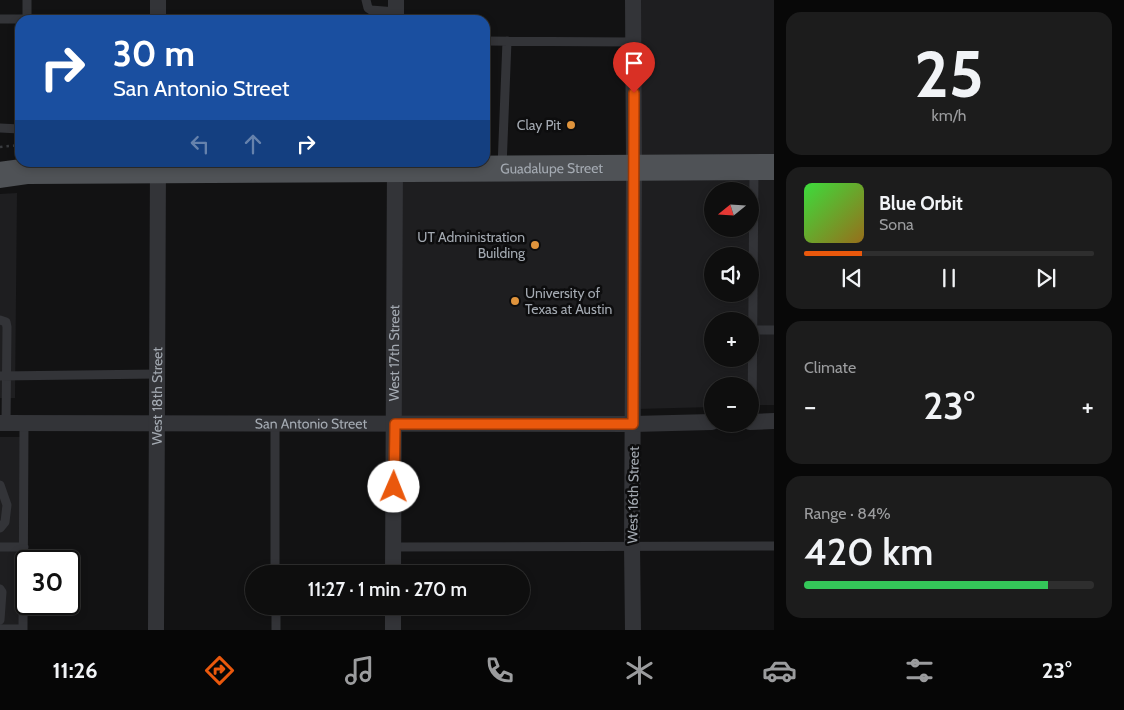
<!DOCTYPE html>
<html lang="en">
<head>
<meta charset="utf-8">
<style>
	:root { --surface:#0e0e0e; --page:#1c1c1c; --text:#f1f3f6; --muted:#9b9c9e; --line:#2e2e2e; --accent:#ea580c }
	body { margin:0; font-family:Cabin,sans-serif; background:var(--page); color:var(--text); height:100vh; display:flex; flex-direction:column; font-size:19px; white-space:nowrap }
	* { box-sizing:border-box; margin:0 }
	p { font-size:16px; color:var(--muted) }
	.icon { flex:none; width:28px; height:28px; fill:none; stroke:currentColor; stroke-width:2; stroke-linecap:round; stroke-linejoin:round }
	.map { position:relative; flex:1; overflow:hidden }
	.side { display:flex; flex-direction:column; gap:12px; padding:12px; background:#080808; width:350px }
	.side>* { flex:none }
	.banner { position:absolute; left:15px; top:15px; width:475px; height:152px; border-radius:15px; box-shadow:0 2px 8px #0003,0 0 0 1px var(--line); background:#1a4fa0; color:#fff; overflow:hidden }
	.needle { width:32px; rotate:252deg }
	.controls { position:absolute; left:704px; top:182px; display:grid; gap:10px }
	.controls a { display:grid; place-items:center; width:55px; height:55px; border-radius:50%; background:var(--surface); box-shadow:0 2px 8px #0003,0 0 0 1px var(--line); font-size:25px }
	.speed { position:absolute; left:15px; top:550px; display:flex; gap:10px; font-size:25px; font-weight:700; text-align:center }
	.speed>* { display:grid; place-content:center; width:65px; height:65px; border-radius:50%; background:var(--surface); box-shadow:0 2px 8px #0003,0 0 0 1px var(--line); line-height:1 }
	.speed .limit { border:2px solid #111; border-radius:8px; background:#fff; color:#111 }
	.pin { position:absolute; display:grid; place-items:center; width:42px; height:42px; color:#fff; margin:-51px -21px; border-radius:50% 50% 50% 0; rotate:-45deg; box-shadow:0 0 5px #0007 }
	.pin .icon { rotate:45deg }
	.me { position:absolute; width:55px; margin:-28px; rotate:1deg; stroke-linejoin:round; filter:drop-shadow(0 0 4px #0008) }
	.turn { display:flex; align-items:center; gap:18px; height:105px; padding:0 15px; font-size:22px }
	.turn .icon { width:65px; height:65px; stroke-width:2.5 }
	.turn b { display:block; font-size:35px; line-height:42px }
	.lanes { display:flex; align-items:center; height:48px; padding:0 15px; background:#0003; justify-content:center; gap:25px; direction:ltr }
	.lanes .off { opacity:.35 }
	.big { font-size:38px; font-weight:600; line-height:1.1 }
	.side .card { flex:1; display:flex; flex-direction:column; justify-content:center; gap:8px; min-width:0; padding:0 18px; border-radius:15px; background:var(--page) }
	.side .dial { align-items:center; gap:0 }
	.dial b { font-size:65px; line-height:1 }
	.song { display:flex; align-items:center; gap:15px }
	.cover { width:60px; height:60px; border-radius:8px; background:linear-gradient(135deg,hsl(120 70% 55%),hsl(40 70% 35%)) }
	.played { height:5px; border-radius:2px; background:linear-gradient(90deg,var(--accent) 20%,var(--line) 20%) }
	.keys { display:flex; justify-content:space-around; direction:ltr }
	.heat { display:flex; justify-content:space-between; align-items:center; font-size:28px; direction:ltr }
	.charge { height:8px; border-radius:4px; background:linear-gradient(90deg,#34c759 84%,var(--line) 0) }
	.trip { position:absolute; left:245px; top:565px; width:285px; height:50px; border-radius:25px; background:var(--surface); box-shadow:0 2px 8px #0003,0 0 0 1px var(--line); font-weight:600; line-height:50px; text-align:center }
	.menu { display:flex; height:80px; justify-content:space-around; align-items:center; background:#060606; color:var(--muted) }
	.menu .icon { width:35px; height:35px }
	.menu .on { color:var(--accent) }
	.menu b { font-size:22px; color:var(--text) }
	main { display:flex; flex:1; min-height:0 }
	.map>svg:first-child { display:block }
	.built { fill:#1e1e20; fill-rule:evenodd }
	.lines { fill:none; stroke-linecap:round; stroke-linejoin:round }
	.path { stroke:#393b3e; stroke-width:2.5; stroke-dasharray:2.5 4; stroke-linecap:butt }
	.lane { stroke:#333438; stroke-width:9 }
	.street { stroke:#333438; stroke-width:16 }
	.primary { stroke:#4f5256; stroke-width:26 }
	.route-casing { stroke:#983908; stroke-width:12 }
	.route { stroke:#ea580c; stroke-width:9 }
	.poi-dot { fill:#e0943c; stroke:#0d0d0e; stroke-width:2 }
	.labels { text-anchor:middle; stroke-width:5; stroke-linejoin:round; paint-order:stroke }
	.poi-label { font-size:14px; fill:#a4aab2; stroke:#0d0d0e; text-anchor:end }
	.street-label { font-size:14px; fill:#a4aab2; stroke:#0d0d0e }
</style>
</head>
<body>
<main>
<div class="map">
<svg width="774" height="630" viewBox="0 0 774 630">
	<rect width="100%" height="100%" fill="#121213"/>
	<path class="built" d="M637,0h137v405h-24v-19h-38v21l-75,2zM712,191h38v38h-38zM712,256h38v38h-38zM712,321h38v38h-38z
		M634,168l-1,256h-238l1,-255z
		M17,193l-2,205h-15v-204z
		M0,437h24l-4,193h-20z"/>
	<g class="lines">
		<path class="path" d="M0,147l20,-2"/>
		<path class="lane" d="M27,0v20
			M366,0l2,8 3,2 25,2
			M0,19h27
			M485,41l148,1
			M0,128l20,1
			M502,167l5,-126
			M0,320l6,2 1,5 -1,96
			M753,330h21
			M0,376l157,-2
			M275,422v152
			M752,422l2,-253
			M0,485l7,20 -2,17 -5,6
			M0,547h24
			M393,547l381,-1
			M0,589l2,3 -2,28
			M276,606v24
			M0,629h23
			M23,630l1,-207"/>
		<g class="street">
			<path d="M158,0v20"/>
			<path d="M396,0v20"/>
			<path d="M633,0l1,168 -2,377 1,85"/>
			<path d="M750,422l24,-1"/>
			<path id="s1" d="M0,423l633,1 79,-2"/>
			<path id="s2" d="M393,574l2,-412"/>
			<path d="M393,606v24"/>
			<path id="s3" d="M156,630l2,-468"/>
		</g>
		<path class="primary" id="s4" d="M0,175l28,-4 746,-4"/>
	</g>
	<g class="lines">
		<defs>
			<path id="route" d="M394,487l1,-63h238l1,-331"/>
		</defs>
		<use href="#route" class="route-casing"/>
		<use href="#route" class="route"/>
	</g>
	<g class="poi-dot">
		<circle cx="571" cy="125" r="5"/>
		<circle cx="535" cy="245" r="5"/>
		<circle cx="515" cy="301" r="5"/>
	</g>
	<g class="labels">
		<g class="poi-label">
			<text x="561" y="130">Clay Pit</text>
			<text x="525" y="242">UT Administration<tspan x="525" dy="16">Building</tspan></text>
			<text x="525" y="298" text-anchor="start">University of<tspan x="525" dy="16">Texas at Austin</tspan></text>
		</g>
		<g class="street-label">
			<text dy="5" stroke="none"><textPath href="#s4" startOffset="552">Guadalupe Street</textPath></text>
			<text dy="5" stroke="none"><textPath href="#s2" startOffset="221">West 17th Street</textPath></text>
			<text dy="5" stroke="none"><textPath href="#s3" startOffset="234">West 18th Street</textPath></text>
			<text dy="5" stroke="none"><textPath href="#s1" startOffset="311">San Antonio Street</textPath></text>
			<text transform="translate(633 495) rotate(-89)" y="5">West 16th Street</text>
		</g>
	</g>
</svg>
<div class="controls">
<a><svg class="needle" viewBox="-14 -14 28 28"><path d="M0-13l5 13h-10z" fill="#e53935"/><path d="M0 13l5-13h-10z" fill="#9b9c9e"/></svg></a>
<a><svg class="icon" aria-label="sound" viewBox="0 0 24 24"><path d="M4 9h4l5-4v14l-5-4H4zM17 9q2 3 0 6"/></svg></a>
<a>+</a>
<a>−</a>
</div>
<div class="speed"><div class="limit">30</div></div>
<div class="pin" style="left:634px;top:93px;background:#d93025"><svg class="icon" aria-label="arrive" viewBox="0 0 24 24"><path d="M6 21V4h12l-3 4 3 4H6"/></svg></div>
<svg class="me" style="left:394px;top:487px" viewBox="-20 -20 40 40"><circle r="19" fill="#fff"/><path d="M0-13L10 11 0 6-10 11z" fill="#ea580c"/></svg>
<div class="trip">11:27 · 1 min · 270 m</div>
<div class="banner">
<div class="turn"><svg class="icon" aria-label="right" viewBox="0 0 24 24"><path d="M7 20v-9h11M14 6l5 5-5 5"/></svg><div><b>30 m</b>San Antonio Street</div></div>
<div class="lanes"><svg class="icon off" aria-label="left" viewBox="0 0 24 24"><path d="M17 20v-9H6M10 6l-5 5 5 5"/></svg><svg class="icon off" aria-label="ahead" viewBox="0 0 24 24"><path d="M12 20V5M6 11l6-6 6 6"/></svg><svg class="icon" aria-label="right" viewBox="0 0 24 24"><path d="M7 20v-9h11M14 6l5 5-5 5"/></svg></div>
</div>
</div>
<section class="side">
<div class="card dial"><b>25</b><p>km/h</p></div>
<div class="card">
<div class="song"><i class="cover"></i><div><b>Blue Orbit</b><p>Sona</p></div></div>
<div class="played"></div>
<div class="keys"><svg class="icon" aria-label="previous" viewBox="0 0 24 24"><path d="M18 5L8 12l10 7zM5 5v14"/></svg><svg class="icon" aria-label="pause" viewBox="0 0 24 24"><path d="M8 5v14M16 5v14"/></svg><svg class="icon" aria-label="next" viewBox="0 0 24 24"><path d="M6 5l10 7-10 7zM19 5v14"/></svg></div>
</div>
<div class="card"><p>Climate</p>
<div class="heat"><a>−</a><b class="big">23°</b><a>+</a></div>
</div>
<div class="card"><p>Range · 84%</p><b class="big">420 km</b><div class="charge"></div></div>
</section>
</main>
<nav class="menu">
<b>11:26</b>
<svg class="icon on" aria-label="directions" viewBox="0 0 24 24"><path d="M12 3l9 9-9 9-9-9zM9 14v-3h6M13 9l2 2-2 2"/></svg>
<svg class="icon" aria-label="music" viewBox="0 0 24 24"><path d="M9 18V5l10-2v13"/><circle cx="6" cy="18" r="3"/><circle cx="16" cy="16" r="3"/></svg>
<svg class="icon" aria-label="phone" viewBox="0 0 24 24"><path d="M5 4h4l2 5-3 2q2 4 5 5l2-3 5 2v4C11 20 4 13 5 4z"/></svg>
<svg class="icon" aria-label="climate" viewBox="0 0 24 24"><path d="M12 3v18M4 7l16 10M4 17L20 7"/></svg>
<svg class="icon" aria-label="car" viewBox="0 0 24 24"><path d="M5 17H2v-5l4-1 3-4h7l3 4 3 1v5h-3M9 17h6M6 11h13"/><circle cx="7" cy="17" r="2"/><circle cx="17" cy="17" r="2"/></svg>
<svg class="icon" aria-label="filters" viewBox="0 0 24 24"><path d="M4 7h16M4 17h16"/><circle cx="9" cy="7" r="2"/><circle cx="15" cy="17" r="2"/></svg>
<b>23°</b>
</nav>
</body>
</html>
